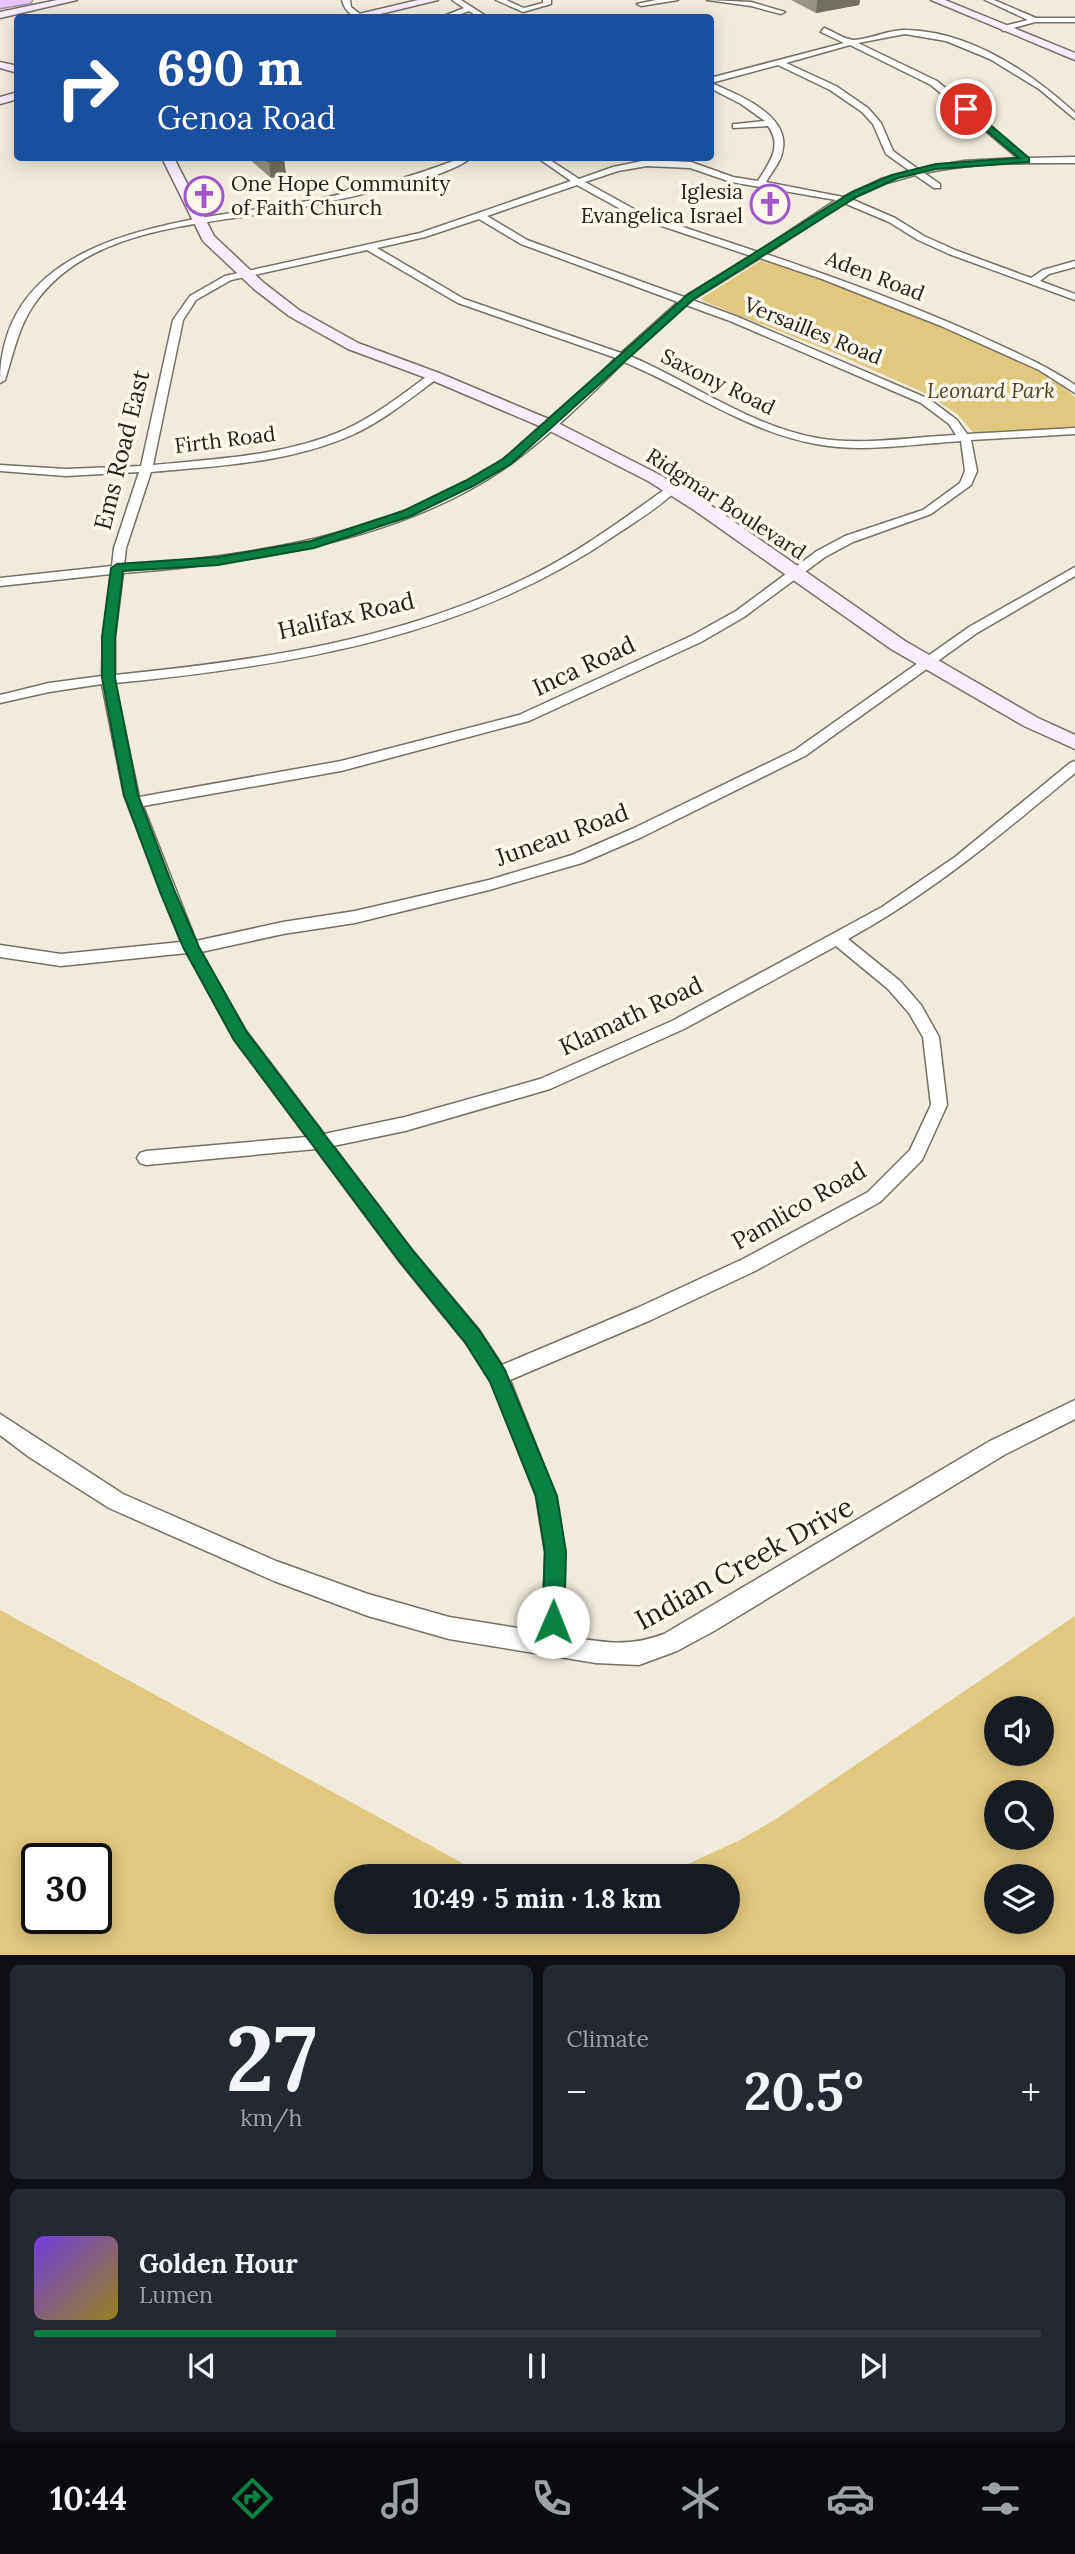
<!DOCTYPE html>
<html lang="en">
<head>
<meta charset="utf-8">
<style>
	:root { --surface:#171b24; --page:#242831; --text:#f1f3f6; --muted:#9ea1a6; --line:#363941; --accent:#0b8043 }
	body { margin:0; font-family:Lora,serif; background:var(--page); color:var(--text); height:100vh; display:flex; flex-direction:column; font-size:26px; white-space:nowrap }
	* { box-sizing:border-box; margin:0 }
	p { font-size:23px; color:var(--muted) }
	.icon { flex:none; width:38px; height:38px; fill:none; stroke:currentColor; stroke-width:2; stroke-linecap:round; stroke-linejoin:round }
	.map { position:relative; height:1955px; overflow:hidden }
	.panel { display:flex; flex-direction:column; gap:10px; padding:10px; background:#0d0f14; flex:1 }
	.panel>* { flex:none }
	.top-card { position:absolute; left:14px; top:14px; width:700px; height:147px; border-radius:7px; box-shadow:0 4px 18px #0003; background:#1a4fa0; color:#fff; overflow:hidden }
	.controls { position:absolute; left:984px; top:1696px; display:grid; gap:14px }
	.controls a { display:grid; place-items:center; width:70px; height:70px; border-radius:50%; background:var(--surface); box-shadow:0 4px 18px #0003; font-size:35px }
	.speed { position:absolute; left:21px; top:1843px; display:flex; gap:14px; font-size:35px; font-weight:700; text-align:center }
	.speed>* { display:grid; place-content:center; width:91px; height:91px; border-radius:50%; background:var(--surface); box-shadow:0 4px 18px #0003; line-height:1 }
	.speed .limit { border:4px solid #111; border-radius:10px; background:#fff; color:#111 }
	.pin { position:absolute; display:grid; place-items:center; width:60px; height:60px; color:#fff; margin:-30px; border:4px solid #fff; border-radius:50%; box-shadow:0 2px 7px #0007 }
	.me { position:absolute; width:77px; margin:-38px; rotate:1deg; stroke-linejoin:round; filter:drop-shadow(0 0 5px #0008) }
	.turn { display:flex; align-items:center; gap:24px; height:147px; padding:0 28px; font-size:32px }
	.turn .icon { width:91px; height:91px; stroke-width:2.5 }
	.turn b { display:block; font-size:49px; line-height:60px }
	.big { font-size:52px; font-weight:700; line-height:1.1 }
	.panel .widget { flex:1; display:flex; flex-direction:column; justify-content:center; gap:10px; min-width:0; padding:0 24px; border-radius:10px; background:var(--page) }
	.panel .dial { align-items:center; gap:0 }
	.dial b { font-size:91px; line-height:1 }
	.song { display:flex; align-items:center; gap:21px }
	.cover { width:84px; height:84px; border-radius:10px; background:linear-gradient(135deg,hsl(260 70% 55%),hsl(50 70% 35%)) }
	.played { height:7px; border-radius:4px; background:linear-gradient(90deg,var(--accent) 30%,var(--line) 30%) }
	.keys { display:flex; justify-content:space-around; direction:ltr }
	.heat { display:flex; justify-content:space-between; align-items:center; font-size:38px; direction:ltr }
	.panel .tiles { flex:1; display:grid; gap:10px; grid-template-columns:1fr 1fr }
	.widget:last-child { grid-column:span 2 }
	.trip { position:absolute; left:334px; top:1864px; width:406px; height:70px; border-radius:35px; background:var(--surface); box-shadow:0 4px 18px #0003; font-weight:700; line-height:70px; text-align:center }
	.dock { display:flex; height:112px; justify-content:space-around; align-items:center; background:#090b0e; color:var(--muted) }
	.dock .icon { width:49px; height:49px }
	.dock .active { color:var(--accent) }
	.dock b { font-size:32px; color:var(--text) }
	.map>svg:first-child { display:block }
	.green { fill:#e2c87e; fill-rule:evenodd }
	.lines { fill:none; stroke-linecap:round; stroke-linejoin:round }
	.street-casing { stroke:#747064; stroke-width:3 }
	.secondary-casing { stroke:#747064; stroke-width:3 }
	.highway-casing { stroke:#a48daf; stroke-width:3 }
	.street { fill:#fff; fill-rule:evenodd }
	.secondary { fill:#f8eeff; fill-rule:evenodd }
	.highway { fill:#e9c7fe; fill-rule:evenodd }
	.wall { fill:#969286 }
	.shaded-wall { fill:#726e62 }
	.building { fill:#3c382e; stroke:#726e62; stroke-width:2 }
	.route { fill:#0b8043; stroke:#07532c; stroke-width:2 }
	.labels { text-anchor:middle; stroke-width:7; stroke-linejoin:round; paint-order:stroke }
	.far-poi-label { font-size:21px; fill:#23211c; stroke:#fdf8eb; text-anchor:start }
	.far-street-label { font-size:21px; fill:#23211c; stroke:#fdf8eb }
	.far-park-label { font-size:21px; font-style:italic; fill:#504320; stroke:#fdf8eb }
	.street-label { font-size:24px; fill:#23211c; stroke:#fdf8eb }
	.near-street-label { font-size:28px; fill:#23211c; stroke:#fdf8eb }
</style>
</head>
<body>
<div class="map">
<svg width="1075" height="1956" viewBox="0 0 1075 1956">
	<rect width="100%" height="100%" fill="#f0ebdd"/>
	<path class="green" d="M762,260h7c57,20 114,41 170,64 48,20 98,38 136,73v30l-101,6 -16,-18 -29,-20 -92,-41 -134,-53 -1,-3z
		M0,1610l486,266h-140v46h382v-46h-66l78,-36 36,-21 299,-203v339h-1075zM996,1708h45v46h-45zM996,1792h45v46h-45zM37,1858h59v60h-59zM996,1876h45v46h-45z"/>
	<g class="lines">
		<defs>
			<path id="street" d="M342,0h8l1,7 14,11c-12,0 -20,-6 -23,-18z
				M452,0h9l28,18h-9l-11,-7 -19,7h-11l25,-10z
				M496,0h10l18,8 19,-5v-3h8v4l-28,8z
				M656,0h22l-37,6 -4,-2z
				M707,0l44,2 34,10 -4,2 -30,-8z
				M985,0h9l42,18h39v4h-40l-32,9 -3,-4 28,-7z
				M824,28c9,3 21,12 30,12 18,-1 35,-11 53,-10 64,2 123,42 168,83v6l-36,-30 -49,-30 -44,-18 -41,-7 -47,9 79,38 91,77 47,-1v6c-50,0 -101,-1 -151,10l16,11v4h-6l-19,-13 -28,8 -36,16 44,19 29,18 31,14 76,28 12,-8 32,-9v6l-26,7 -9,7 35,13v6l-126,-46 -31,-14 -29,-18 -45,-19 -78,51c71,24 142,50 210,80 34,16 68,30 99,51v8l-36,-23 -98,-44 -119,-47 -62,-21 -68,42 46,17 191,82 28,21 10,14 108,-6v6l-104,6 6,31 -6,14 -40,29 -78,28 -28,15 -81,60 -43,25 -172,79 -188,50 -198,35 53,135 87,-19 72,-11 134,-31 83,-25 60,-26 163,-79 174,-123 106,-60v9l-98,57 -172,123 -163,81 -60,26 -93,27 -134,33 -72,11 -82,18 45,79 78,103 81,-17 135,-38 132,-58 210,-114 73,-50 115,-94 5,-2v12c-73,61 -143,120 -227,166l52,42 21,24 18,32 8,68 -25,55 -42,42 -125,69 -104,49 -141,60 46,116 9,56 -1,84c38,6 63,12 100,-2l326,-193 85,-41v19l-71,36 -290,176 -37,20 -38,14 -43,-2 -147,-24 -81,-23 -94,-35 -165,-73 -80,-51 -29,-22v-21l123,80 153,67 92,33 81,23 94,15 2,-80 -9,-56 -45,-114 -26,-40 -65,-80 -84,-113 -170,16 -6,-2 -3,-5 3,-5 6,-2 161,-14 -73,-98 -47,-86 -126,13 -61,-9v-12l61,9 120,-12 -57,-147 -22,-111 -53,8 -49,11v-8l49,-12 53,-7 1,-39 8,-63 -111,12v-8l112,-12 2,-18 25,-76 -73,4 -66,-5v-6l66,4 75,-3 32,-146 17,-24 35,-20 195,-43 151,-52 -33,-23h9l32,21 34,-12 34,-7 44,2 42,15 25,4c11,-18 25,-35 10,-55l-35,2v-4h3l29,-3 -24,-17 -31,-16v-10l134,-35 -23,-11zM850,45l81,40 87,73 -54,3 -46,8 -25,-18 -12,-28 -13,-15 -32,-22 -50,-23zM778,65l52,25 32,22 11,12 13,30 24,17 -29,8 -38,18 -77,-15c6,-11 16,-21 17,-34 5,-34 -46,-54 -72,-65zM647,166l43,2 41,14 105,18 -78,52 -117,-39 -56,-31 33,-11zM577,185l58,32 116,39 -67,41 -157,-57 -40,-24zM479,219l42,25 157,58 -57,51 -157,-54 -87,-51 48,-11zM367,250l91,53 158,55c-38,38 -76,76 -120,106 -109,72 -245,92 -372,102l2,-18 25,-76c67,-6 138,-9 201,-37 31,-14 59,-37 86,-57v-4h-8c-27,20 -55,42 -86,56 -60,26 -127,29 -191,35l30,-145 13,-20 35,-20zM686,305l44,16 191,82 28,21 7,11c-45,2 -94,11 -139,3 -67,-12 -126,-56 -187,-82zM624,362c64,26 123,70 192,82 46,9 98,0 145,-3l4,30 -5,12 -37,27 -78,26 -28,15 -81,60 -45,25 -172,79 -178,46 -202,36 -24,-114c174,-17 352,-46 499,-147 21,-14 46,-29 64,-47l-10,-2c-46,33 -92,67 -142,91 -129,63 -271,83 -411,97v-38l8,-64c127,-10 274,-31 382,-105 44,-31 81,-69 119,-106zM836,946l52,43 21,24 14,24 8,68 -21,45 -42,42 -125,67 -106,49 -135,57 -23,-35 -67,-80 -79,-104 72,-15 145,-42 134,-60z
				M461,158h10c-23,17 -61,24 -89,31 -38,10 -76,18 -115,24 -80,13 -184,18 -234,93 -15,22 -20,49 -28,74l-5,3c0,-153 186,-161 297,-180 56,-10 111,-24 164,-45z"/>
			<path id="secondary" d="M57,0h20l-77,18v-6z
				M418,0h20l-74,18h-22z
				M931,0h14l130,53v7z
				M0,62l18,4v7l-18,-5z
				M18,92v7l-18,5v-7z
				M162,158h12l40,78 50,47 35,27 59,33 81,30 117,49 104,53 46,27 199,139 133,77 37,17v14l-51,-23 -133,-77 -197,-139 -46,-29 -104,-53 -115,-49 -81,-30 -59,-33 -35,-27 -51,-48z"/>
			<path id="highway" d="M0,0h32l-2,3 -30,5z"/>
		</defs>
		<use href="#street" class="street-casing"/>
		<use href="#secondary" class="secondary-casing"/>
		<use href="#highway" class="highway-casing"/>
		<use href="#street" class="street"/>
		<use href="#secondary" class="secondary"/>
		<use href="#highway" class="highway"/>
	</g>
	<path class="wall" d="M791,0h69l-1,5 -43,8z
		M248,158h35l3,16 -15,4z"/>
	<path class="shaded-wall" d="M817,0h43l-1,5 -43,8z
		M284,158l2,16 -15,4 -2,-16z"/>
	<path class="building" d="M264,158h20l-15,4z"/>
	<path class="route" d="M963,107h6l60,51v4l-93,7 -38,9 -40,18 -164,103 -183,165 -38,22 -62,30 -97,32 -96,17 -95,6 -8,66v41l23,117 37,97 24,55 47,84 167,220 66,79 26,40 52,126 9,56 -2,70 -3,7 -8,3 -7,-3 -4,-7 3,-70 -9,-56 -46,-114 -25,-40 -65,-80 -166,-222 -51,-93 -23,-55 -36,-97 -22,-117v-41l9,-69 6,-4 101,-7 93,-16 92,-30 62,-30 38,-22 184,-164 165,-103 40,-17 44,-11 83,-6 -56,-47z"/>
	<defs>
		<symbol id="church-ring" viewBox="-11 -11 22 22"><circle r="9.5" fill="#fdf8eb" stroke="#a257c9" stroke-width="1.5"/><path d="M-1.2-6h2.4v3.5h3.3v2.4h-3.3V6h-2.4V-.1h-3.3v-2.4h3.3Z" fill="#a257c9"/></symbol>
	</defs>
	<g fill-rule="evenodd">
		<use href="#church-ring" x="182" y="174" width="44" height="44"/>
		<use href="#church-ring" x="748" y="182" width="44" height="44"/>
	</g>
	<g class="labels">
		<g class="far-poi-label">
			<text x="231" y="191">One Hope Community<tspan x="231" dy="24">of Faith Church</tspan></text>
			<text x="743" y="199" text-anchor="end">Iglesia<tspan x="743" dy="24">Evangelica Israel</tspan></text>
		</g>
		<g class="far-street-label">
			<text transform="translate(875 276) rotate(21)" y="7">Aden Road</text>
			<text transform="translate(813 331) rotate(22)" y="7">Versailles Road</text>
			<text transform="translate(718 382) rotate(26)" y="7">Saxony Road</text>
			<text transform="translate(225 440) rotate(-7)" y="7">Firth Road</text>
			<text transform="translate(726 504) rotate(33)" y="7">Ridgmar Boulevard</text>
		</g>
		<g class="far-park-label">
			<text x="991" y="398">Leonard Park</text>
		</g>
		<g class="street-label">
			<text transform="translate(122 450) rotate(-76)" y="8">Ems Road East</text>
			<text transform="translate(346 616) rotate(-13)" y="8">Halifax Road</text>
			<text transform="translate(584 666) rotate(-25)" y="8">Inca Road</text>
			<text transform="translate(562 835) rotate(-20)" y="8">Juneau Road</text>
			<text transform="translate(631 1016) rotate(-25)" y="8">Klamath Road</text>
			<text transform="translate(799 1206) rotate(-30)" y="8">Pamlico Road</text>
		</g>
		<g class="near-street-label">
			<text transform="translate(744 1563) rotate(-29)" y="10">Indian Creek Drive</text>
		</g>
	</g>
</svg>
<div class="controls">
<a><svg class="icon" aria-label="sound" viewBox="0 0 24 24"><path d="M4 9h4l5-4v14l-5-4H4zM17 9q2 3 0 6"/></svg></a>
<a><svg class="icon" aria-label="search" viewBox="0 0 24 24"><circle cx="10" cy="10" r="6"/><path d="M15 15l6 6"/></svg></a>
<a><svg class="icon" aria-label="layers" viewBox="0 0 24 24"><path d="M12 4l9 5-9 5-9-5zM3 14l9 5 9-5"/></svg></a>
</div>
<div class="speed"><div class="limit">30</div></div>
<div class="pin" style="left:966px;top:109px;background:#d93025"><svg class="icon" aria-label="arrive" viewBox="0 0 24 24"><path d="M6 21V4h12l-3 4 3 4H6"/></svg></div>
<svg class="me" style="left:553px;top:1622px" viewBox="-20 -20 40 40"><circle r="19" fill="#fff"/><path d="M0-13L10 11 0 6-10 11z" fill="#0b8043"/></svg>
<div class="trip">10:49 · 5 min · 1.8 km</div>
<div class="top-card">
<div class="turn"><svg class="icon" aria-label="right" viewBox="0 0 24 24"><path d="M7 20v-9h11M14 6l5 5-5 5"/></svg><div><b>690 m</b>Genoa Road</div></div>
</div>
</div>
<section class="panel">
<div class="tiles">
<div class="widget dial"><b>27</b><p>km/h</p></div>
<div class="widget"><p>Climate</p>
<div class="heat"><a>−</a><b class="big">20.5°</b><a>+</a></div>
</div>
<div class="widget">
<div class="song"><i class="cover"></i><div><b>Golden Hour</b><p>Lumen</p></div></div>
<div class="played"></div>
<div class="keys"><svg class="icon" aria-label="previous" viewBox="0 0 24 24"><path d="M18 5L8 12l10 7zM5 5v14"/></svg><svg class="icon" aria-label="pause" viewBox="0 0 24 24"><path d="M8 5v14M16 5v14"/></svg><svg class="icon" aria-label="next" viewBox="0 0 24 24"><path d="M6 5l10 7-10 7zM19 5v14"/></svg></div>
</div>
</div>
</section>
<nav class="dock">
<b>10:44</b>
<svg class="icon active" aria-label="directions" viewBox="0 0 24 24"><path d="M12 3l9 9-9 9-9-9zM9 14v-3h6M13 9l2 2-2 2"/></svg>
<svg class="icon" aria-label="music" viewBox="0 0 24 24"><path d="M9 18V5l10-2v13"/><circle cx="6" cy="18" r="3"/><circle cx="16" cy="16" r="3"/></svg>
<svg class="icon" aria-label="phone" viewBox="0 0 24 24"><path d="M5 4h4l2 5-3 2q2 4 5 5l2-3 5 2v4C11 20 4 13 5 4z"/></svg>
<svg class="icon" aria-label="climate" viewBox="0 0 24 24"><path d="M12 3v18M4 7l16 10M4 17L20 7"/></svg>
<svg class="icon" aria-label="car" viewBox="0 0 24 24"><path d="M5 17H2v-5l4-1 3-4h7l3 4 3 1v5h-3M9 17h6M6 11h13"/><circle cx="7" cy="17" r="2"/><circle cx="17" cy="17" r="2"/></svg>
<svg class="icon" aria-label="filters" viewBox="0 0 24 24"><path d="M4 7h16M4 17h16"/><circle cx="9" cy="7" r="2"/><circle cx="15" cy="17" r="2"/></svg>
</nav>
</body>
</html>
